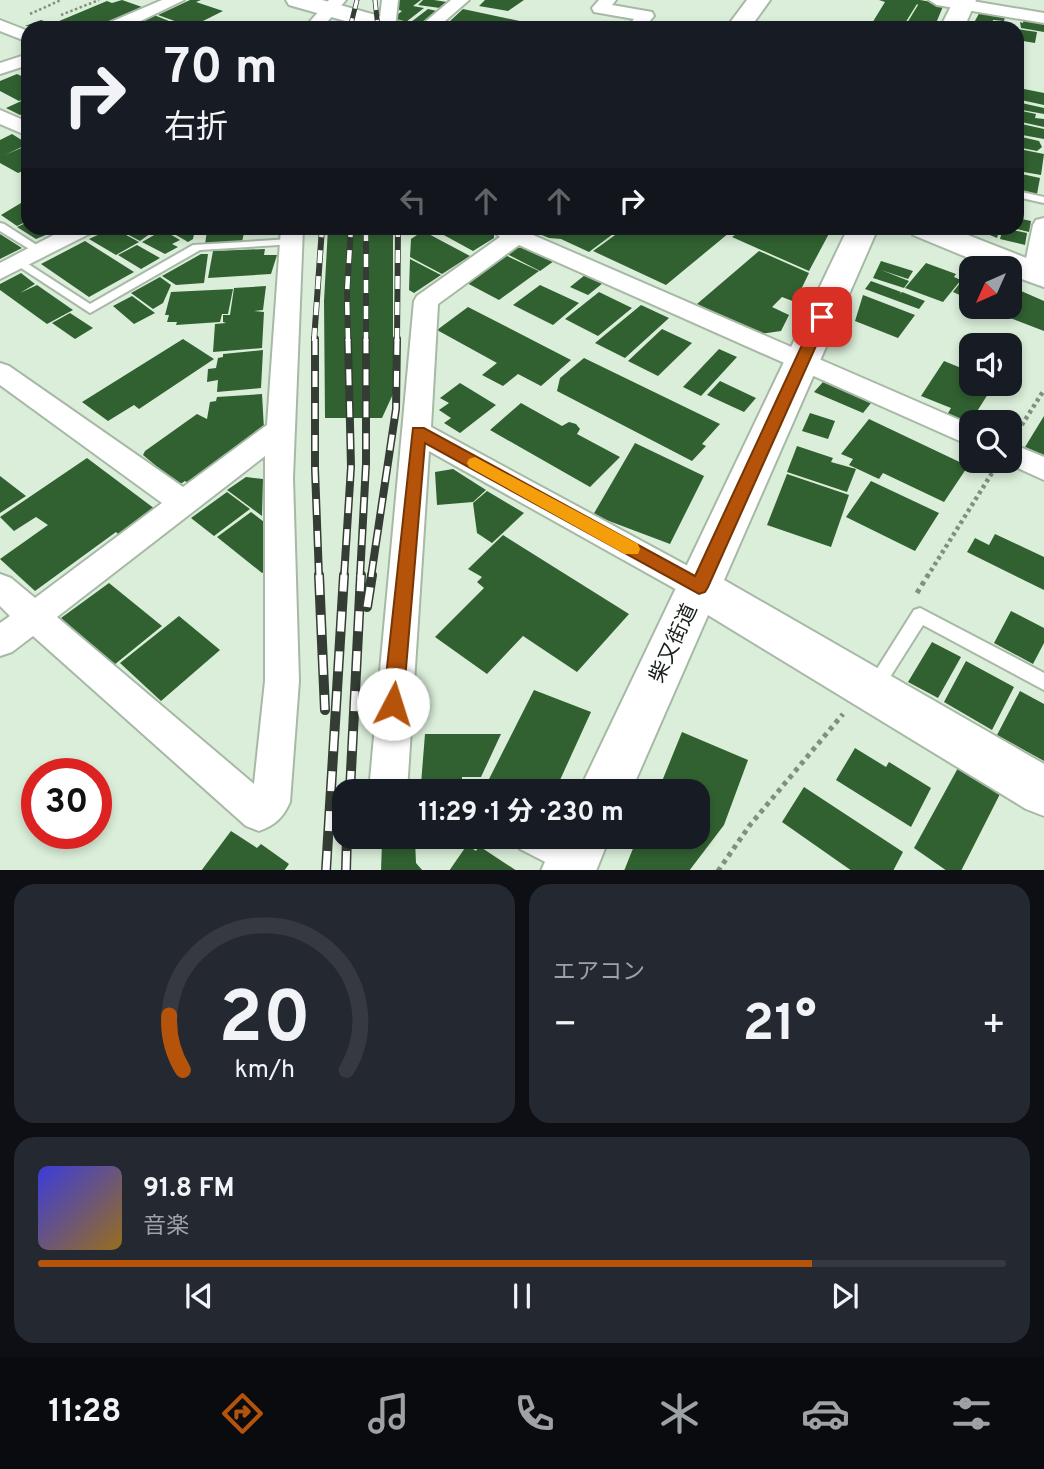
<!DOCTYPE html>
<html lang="ja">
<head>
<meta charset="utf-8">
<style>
	:root { --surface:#171b24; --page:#242831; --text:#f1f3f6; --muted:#9ea1a6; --line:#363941; --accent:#b45309 }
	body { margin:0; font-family:Overpass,"Noto Sans JP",sans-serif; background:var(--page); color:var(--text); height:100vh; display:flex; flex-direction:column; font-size:26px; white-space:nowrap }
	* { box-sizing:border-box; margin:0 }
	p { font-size:23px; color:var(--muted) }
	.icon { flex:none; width:38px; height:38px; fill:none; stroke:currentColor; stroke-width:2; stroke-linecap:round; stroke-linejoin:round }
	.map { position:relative; height:870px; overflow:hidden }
	.side { display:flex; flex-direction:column; gap:14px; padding:14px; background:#0d0f14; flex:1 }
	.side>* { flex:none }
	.banner { position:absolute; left:21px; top:21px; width:1003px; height:214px; border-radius:21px; box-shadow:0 4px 10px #0003; background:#171b24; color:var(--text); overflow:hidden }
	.needle { width:46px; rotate:225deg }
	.tools { position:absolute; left:959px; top:256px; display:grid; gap:14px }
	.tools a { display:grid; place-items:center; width:63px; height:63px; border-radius:14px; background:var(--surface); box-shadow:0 4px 10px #0003; font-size:35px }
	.speed { position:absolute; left:21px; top:758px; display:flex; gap:14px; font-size:35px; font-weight:700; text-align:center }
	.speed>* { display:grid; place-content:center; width:91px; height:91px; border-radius:50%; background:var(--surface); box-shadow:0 4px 10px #0003; line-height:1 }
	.speed .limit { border:10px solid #d22; background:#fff; color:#111 }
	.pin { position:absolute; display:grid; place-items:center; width:60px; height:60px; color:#fff; margin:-30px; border-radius:14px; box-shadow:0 4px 10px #0006 }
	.me { position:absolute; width:77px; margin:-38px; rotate:5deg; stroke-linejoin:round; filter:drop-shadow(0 0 5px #0008) }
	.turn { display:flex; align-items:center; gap:24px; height:147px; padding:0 28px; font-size:32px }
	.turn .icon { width:91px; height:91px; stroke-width:2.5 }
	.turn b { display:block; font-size:49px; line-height:60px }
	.lanes { display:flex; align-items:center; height:66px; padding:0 28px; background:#0003; justify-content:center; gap:35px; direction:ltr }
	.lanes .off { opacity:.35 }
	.big { font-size:52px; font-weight:700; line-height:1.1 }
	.side .tile { flex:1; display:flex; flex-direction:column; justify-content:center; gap:10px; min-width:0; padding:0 24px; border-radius:21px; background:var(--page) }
	.side .dial { align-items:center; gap:0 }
	.dial svg { height:182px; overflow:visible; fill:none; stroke:var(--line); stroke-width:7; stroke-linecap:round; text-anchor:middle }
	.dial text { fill:var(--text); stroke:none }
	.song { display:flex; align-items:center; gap:21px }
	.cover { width:84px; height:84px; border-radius:10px; background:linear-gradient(135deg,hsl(240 70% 55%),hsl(40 70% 35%)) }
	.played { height:7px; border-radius:4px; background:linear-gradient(90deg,var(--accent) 80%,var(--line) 80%) }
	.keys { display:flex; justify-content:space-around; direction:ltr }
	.heat { display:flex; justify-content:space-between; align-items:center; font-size:38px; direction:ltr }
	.side .tiles { flex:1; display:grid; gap:14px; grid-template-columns:1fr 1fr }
	.tile:last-child { grid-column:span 2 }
	.trip { position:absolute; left:332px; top:779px; width:378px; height:70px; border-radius:21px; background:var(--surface); box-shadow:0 4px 10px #0003; font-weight:700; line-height:70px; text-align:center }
	.dock { display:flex; height:112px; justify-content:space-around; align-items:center; background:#090b0e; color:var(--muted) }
	.dock .icon { width:49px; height:49px }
	.dock .active { color:var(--accent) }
	.dock b { font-size:32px; color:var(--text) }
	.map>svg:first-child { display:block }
	.building { fill:#316131 }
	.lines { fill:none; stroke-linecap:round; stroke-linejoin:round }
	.lane-casing { stroke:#a7b9a6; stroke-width:4 }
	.street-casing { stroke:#a7b9a6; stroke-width:4 }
	.secondary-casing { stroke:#a7b9a6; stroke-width:4 }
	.path-far2 { stroke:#818f80; stroke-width:2.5; stroke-dasharray:2.5 2.5; stroke-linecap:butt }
	.path-far1 { stroke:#818f80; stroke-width:4.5; stroke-dasharray:3.5 3.5; stroke-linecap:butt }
	.path { stroke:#818f80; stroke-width:5; stroke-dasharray:4.5 4.5; stroke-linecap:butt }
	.lane { fill:#fff; fill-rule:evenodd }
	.street { fill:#fff; fill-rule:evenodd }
	.secondary { fill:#fff; fill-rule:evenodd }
	.rail-far3-casing { stroke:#343d34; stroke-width:5 }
	.rail-far2-casing { stroke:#343d34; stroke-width:6 }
	.rail-far1-casing { stroke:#343d34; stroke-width:8 }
	.rail-casing { stroke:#343d34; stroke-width:10 }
	.rail-far3 { stroke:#fff; stroke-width:3.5; stroke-dasharray:10; stroke-linecap:butt }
	.rail-far2 { stroke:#fff; stroke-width:4.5; stroke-dasharray:13; stroke-linecap:butt }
	.rail-far1 { stroke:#fff; stroke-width:5; stroke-dasharray:16; stroke-linecap:butt }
	.rail { stroke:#fff; stroke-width:7; stroke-dasharray:20; stroke-linecap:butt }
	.route { fill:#b45309; stroke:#753606; stroke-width:2 }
	.slow { fill:#f59e0b }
	.labels { text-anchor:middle; stroke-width:7; stroke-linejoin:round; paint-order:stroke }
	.street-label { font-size:21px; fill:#192019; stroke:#fff }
</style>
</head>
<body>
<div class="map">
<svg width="1044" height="871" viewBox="0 0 1044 871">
	<rect width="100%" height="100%" fill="#daeed9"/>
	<path class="building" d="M122,0l20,7 -48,21 -69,-2 16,-6 11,4 55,-23 5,2z
		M190,0h11l-5,2 27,9 -32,16 -33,-12z
		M396,0h25l-8,6 11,2 -18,14 -9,-2v-5l5,-4 -6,-2z
		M423,0h11l13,2 -7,6 -22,-3z
		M485,0h39l-16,11 -29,-5z
		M879,0h41l24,4 -10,24h-30l14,-23 -1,-1 -15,24h-33l16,-26z
		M428,9l13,3 -15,13 -15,-3z
		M463,9l66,14 -6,5h-44l-30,-6z
		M981,10l25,4 -2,7 -11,-1 -1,4 14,4h-35z
		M154,15l15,6 -16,7 -22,-3z
		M1024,18l20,4v10l-23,-4 -1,-6 3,1z
		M206,22l8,3 5,-3 16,6h-43z
		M1017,29l20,3 -2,11 -18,-3z
		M17,74l11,5v18l-9,4 -19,-10v-10z
		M1024,89l20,4v12l-23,-5z
		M28,98v14l-8,3 -14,-7z
		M1017,102l27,6v6l-27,-5z
		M1017,110l19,4 -1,4 9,1v8l-27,-6z
		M1017,123l27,6v10l-27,-5z
		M12,134l16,10 -23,11 23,-10v29l-5,-3 -5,2 -18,-10v-23z
		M1017,136l22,5 3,6 -5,4 -20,-4z
		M1024,150l20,4 -3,21 -23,-4z
		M1017,173l23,5 -3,16 -20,-5z
		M21,203l7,5v13l-11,5 -16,-11z
		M1017,218l14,3 -2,11 -12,-3z
		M28,222v6h35l-27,11 -19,-12z
		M113,228l26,14 -23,13 -27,-16z
		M116,228h42l-18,13z
		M164,228h28l3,1 -2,10 -5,3z
		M228,228h17l-3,14 -37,2 2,-13 21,-1z
		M328,228h65v166l-11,24h-57l-1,-117z
		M431,228h50l13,6v4l-21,13z
		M545,228h53l15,6 -24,18 -28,-13 -12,-1 -12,-5z
		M625,228h110l-69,57 -73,-34z
		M745,228h87l-23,43 -77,-34z
		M973,228h27l-3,10z
		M1003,228l24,5 -2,12 -25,-6z
		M163,230l17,10 -8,4 6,3 -13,7 -23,-12z
		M423,231l47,25 -28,18 -32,-17 1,-18z
		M0,234l22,14 -22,11z
		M85,241l49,31 -45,25 -48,-33z
		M520,244l34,17 -14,10 -33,-17z
		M137,245l23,13 -19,11 -23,-14z
		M265,249l-1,6h13l-6,19 -63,4 5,-27z
		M759,251l50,22 -14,29 -13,-5 -10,10 17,8 -8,16 -21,3 -63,-30z
		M201,254h7l-4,29 -28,2 -14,-9z
		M505,255l34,16 -40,29 -34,-18z
		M410,259l29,15 2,1 -27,18 -5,-3z
		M881,261l32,10 -5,8 -27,-9 28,11 -5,7 -31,-10z
		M926,263l30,11 -2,3 7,3 -18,22 -38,-14z
		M971,269v31l-18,-8z
		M21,273l14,11 -15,9 17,-8 36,25 -26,14 -47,-34v-6z
		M585,275l18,8 -15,12 -18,-8z
		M160,277l11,8 -8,18 -10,6 -22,-16z
		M871,281l30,11 -1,2 2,-2 23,9 -6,8 -54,-20z
		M540,285l39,18 -26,22 -40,-20z
		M266,286l-3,24 -9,1 10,1 -2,36 -49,4 2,-28 11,-1 -3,-1v-7h7l4,-27z
		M1010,286l34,15v30l-39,-15 2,-3 -18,-7h21z
		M233,289l-5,25h-6l-2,8 -44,3 1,-3h-10l2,-7h-4l6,-23z
		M599,292l33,16 -34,28 -33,-17z
		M863,295l52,20 -17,23 -43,-17z
		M132,296l23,17 -21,11 -21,-18z
		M641,305l28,13 -44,40 -30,-15z
		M468,307l103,53 -30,26 -23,-12 -15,12 -21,-11 15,-12 -60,-33z
		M70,313l23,15 -18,11 -23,-16z
		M662,329l30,14 -34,33 -30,-15z
		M183,339l31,20 -75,50 -5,-4 -26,16 -26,-19z
		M719,349l18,8 -36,39 -18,-9z
		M263,350l-2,38 -44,4 1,-12 -11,2 1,-13 8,-1 2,-10 5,-1v-3z
		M584,358l136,66 -18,20 4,2 -14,15 -135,-70 3,-13z
		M944,361l27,11v11h24l-26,41 -22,-9 4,-7 -30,-12z
		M720,381l36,17 -12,14 -37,-17z
		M823,382l48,21 -8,10 -49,-21z
		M460,383l36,22 -36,28 -16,-10 7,-5 -12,-8 10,-7 -9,-5z
		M262,394l2,35 -74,55 -5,-3 -6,4 -36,-30 2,-4 52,-37 10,5 3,-17 6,-1 1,-4z
		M521,403l41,23 7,-4 7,2 4,5 -3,5 43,23 -30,30 -100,-57z
		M810,413l25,8 -7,18 -26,-8z
		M1044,416v39l-19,-8z
		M869,419l99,47 -24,36 -61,-29 -4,6 -30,-14 4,-6 -12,-5z
		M635,443l69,33 -34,68 -77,-29z
		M797,446l36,12 -2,4 25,7 -9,23 -60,-20z
		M87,458l68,51 -36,26 -3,-3 -81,59 -35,-32 48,-34 -12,-8 -22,14 -14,-14z
		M453,469l33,21 -13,12 -36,3 -2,-33z
		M787,474l62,21 -18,52 -64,-22z
		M0,476l26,20 -26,17z
		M246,477l17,2 -1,37 -35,-26z
		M871,481l68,32 -24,38 -69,-34z
		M487,491l37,22 -32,30 -15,-10 -4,-30z
		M227,492l23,17 -36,27 -23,-18z
		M251,512l13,10 1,49 -3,2 -45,-36z
		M995,534l49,23v33l-77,-38 8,-14 14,7z
		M503,535l126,79 -52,58 -54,-36 -36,38 -52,-37 49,-49 -7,-6 5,-5 -14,-8z
		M109,583l53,43 -48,39 -53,-47z
		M1011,611l33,17v15l-11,21 -39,-21z
		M179,616l41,34 -59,51 -41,-38z
		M932,642l29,15 -23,41 -30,-16z
		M966,661l48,26 -22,43 -48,-28z
		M534,690l57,22 -36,79h-54l-15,-6z
		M1020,691l24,13v57l-47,-26z
		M682,732l66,28 -24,65 -35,46h-65l14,-35h60v-45h-40z
		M425,734h76l-20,43h-19v7h-41z
		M855,748l31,19 3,-5 42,26 -20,39 -75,-47z
		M958,768l42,26 -39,77h-14l-33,-23z
		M804,787l99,65 -10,19h-41l-70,-49z
		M231,831l26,17 4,-4 28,20 -5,7h-83z
		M415,840l1,23 7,8h-42l1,-29z
		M467,845l9,6 3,-5 38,25h-68z"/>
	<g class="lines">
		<defs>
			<path id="lane" d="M1017,191l27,6v6l-27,-6z
				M0,223l4,1 42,27 -6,3 -4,-1 -36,-22z
				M291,239l4,1v4l-95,6 -110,63 -78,-51 2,-2h8l68,44 103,-59z
				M920,608l124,65v17l-121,-65 -43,68 -6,3 -6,-3 -3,-5 3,-5 46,-73z"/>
			<path id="street" d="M162,0h22l-58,28h-23l3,-4z
				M329,0h17l-24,28h-18z
				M382,0h16l-3,28 -16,-2z
				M451,0h18l-32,28h-19z
				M599,0h17l-4,5 40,7 2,4 -10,12h-18l8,-9 -40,-7 -2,-4z
				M929,0h37l78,13v10l-107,-18z
				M0,20l28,11v11l-28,-11z
				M28,54v11l-28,9v-11z
				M0,110l28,12v14l-28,-12z
				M1044,218v59l-9,3 -8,-2 -4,-5 10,-48 3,-5z
				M67,228h27l-3,5 -91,46v-16z
				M281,228h22l-10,250 6,203 -9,121c-7,16 -15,23 -31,29l-13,-5 -213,-190 -21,16 -12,4v-33l10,-7 -10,-10v-32l11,4 24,20 127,-95 -162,-118v-22l9,3 174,121 84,-62zM265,456v225l-11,103 -197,-167z
				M493,228h46l-6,7 438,190v21l-452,-201 -81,59 -7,123 279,151 5,9 -5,9 -11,4 -11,-4 -259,-145 -22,340h-38l45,-490 3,-5 83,-59 -8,-7z
				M1010,443l34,14v23l-44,-20h10z
				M515,836h62l12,6 6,14 -6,14 -26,1 -43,-22z"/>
			<path id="secondary" d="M286,0h36l82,23 4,5h-38l-81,-23z
				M747,0h23l-20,28h-24z
				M954,0h22l-12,28h-24z
				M848,228h30l-154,352 320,184v52l-18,-7 -318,-194 -77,176h-52z
				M909,228h41l94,37v22l-34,-12v-7h-17l-80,-33z
				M556,836h54l-14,35h-55z"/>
		</defs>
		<use href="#lane" class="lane-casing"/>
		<use href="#street" class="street-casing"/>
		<use href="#secondary" class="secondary-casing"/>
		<path class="path-far2" d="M30,14l31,-14
			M61,15l38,-15"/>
		<path class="path-far1" d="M1018,431l26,-41
			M927,577l65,-104"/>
		<path class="path" d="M917,593l11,-18
			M718,871l32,-46 93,-111"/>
		<use href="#lane" class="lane"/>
		<use href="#street" class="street"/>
		<use href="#secondary" class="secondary"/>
		<defs>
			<path id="rail-far3" d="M375,0l3,28
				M350,28l7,-28"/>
			<path id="rail-far2" d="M366,228v113
				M314,341l8,-113
				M348,341l-1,-49 4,-64
				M397,341l1,-113"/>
			<path id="rail-far1" d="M315,339v130l4,108
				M344,577l7,-110 -3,-128
				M360,577l6,-113v-125
				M371,577l25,-168 1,-70"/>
			<path id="rail" d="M319,575l6,135
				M367,607l5,-32
				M350,791l11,-216
				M326,871l18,-296
				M346,871l1,-35"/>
		</defs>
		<use href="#rail-far3" class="rail-far3-casing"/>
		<use href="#rail-far2" class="rail-far2-casing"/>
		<use href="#rail-far1" class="rail-far1-casing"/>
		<use href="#rail" class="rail-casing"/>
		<use href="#rail-far3" class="rail-far3"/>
		<use href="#rail-far2" class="rail-far2"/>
		<use href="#rail-far1" class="rail-far1"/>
		<use href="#rail" class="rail"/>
	</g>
	<path class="route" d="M822,313l7,4 -121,270 -3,5 -6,2 -274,-151 -22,261 -3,7 -7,2 -7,-2 -3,-7 30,-276h11l271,148 120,-259z"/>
	<path class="slow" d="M475,457l163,87 2,5 -2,5h-13l-156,-87 -2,-4 2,-4z"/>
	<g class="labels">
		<g class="street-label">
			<text transform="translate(673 643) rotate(-65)" y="7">柴又街道</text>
		</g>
	</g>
</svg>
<div class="tools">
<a><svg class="needle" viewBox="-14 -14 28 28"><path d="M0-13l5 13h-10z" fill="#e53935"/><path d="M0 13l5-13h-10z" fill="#9ea1a6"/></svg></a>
<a><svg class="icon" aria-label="sound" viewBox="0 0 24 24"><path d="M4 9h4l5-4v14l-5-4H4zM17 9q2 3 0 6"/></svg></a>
<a><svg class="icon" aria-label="search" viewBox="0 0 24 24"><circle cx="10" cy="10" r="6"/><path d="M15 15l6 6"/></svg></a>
</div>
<div class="speed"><div class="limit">30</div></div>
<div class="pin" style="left:822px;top:317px;background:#d93025"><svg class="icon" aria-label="arrive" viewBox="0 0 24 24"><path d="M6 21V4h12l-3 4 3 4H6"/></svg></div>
<svg class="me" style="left:393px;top:704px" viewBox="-20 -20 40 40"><circle r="19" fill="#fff"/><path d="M0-13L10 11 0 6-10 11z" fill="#b45309"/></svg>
<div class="trip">11:29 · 1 分 · 230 m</div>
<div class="banner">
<div class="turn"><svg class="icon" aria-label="right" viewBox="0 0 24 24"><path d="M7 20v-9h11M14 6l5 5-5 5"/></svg><div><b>70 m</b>右折</div></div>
<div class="lanes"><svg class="icon off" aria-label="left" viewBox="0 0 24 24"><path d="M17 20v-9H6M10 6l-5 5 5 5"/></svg><svg class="icon off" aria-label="ahead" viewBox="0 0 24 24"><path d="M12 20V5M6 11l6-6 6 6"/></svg><svg class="icon off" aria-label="ahead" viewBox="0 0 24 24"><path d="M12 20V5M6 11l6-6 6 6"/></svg><svg class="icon" aria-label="right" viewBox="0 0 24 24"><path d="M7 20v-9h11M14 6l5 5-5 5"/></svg></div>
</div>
</div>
<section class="side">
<div class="tiles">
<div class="tile dial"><svg viewBox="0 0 100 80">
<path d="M14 69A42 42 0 1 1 86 69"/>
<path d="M14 69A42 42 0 0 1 8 45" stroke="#b45309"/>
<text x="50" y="56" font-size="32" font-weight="700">20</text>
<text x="50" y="72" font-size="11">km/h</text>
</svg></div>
<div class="tile"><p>エアコン</p>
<div class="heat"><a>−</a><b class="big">21°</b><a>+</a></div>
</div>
<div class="tile">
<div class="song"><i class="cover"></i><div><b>91.8 FM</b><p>音楽</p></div></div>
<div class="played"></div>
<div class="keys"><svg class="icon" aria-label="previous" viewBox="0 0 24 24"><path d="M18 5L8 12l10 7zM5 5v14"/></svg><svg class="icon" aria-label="pause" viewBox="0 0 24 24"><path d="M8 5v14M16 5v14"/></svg><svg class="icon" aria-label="next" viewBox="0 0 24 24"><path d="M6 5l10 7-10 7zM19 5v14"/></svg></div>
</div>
</div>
</section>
<nav class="dock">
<b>11:28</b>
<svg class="icon active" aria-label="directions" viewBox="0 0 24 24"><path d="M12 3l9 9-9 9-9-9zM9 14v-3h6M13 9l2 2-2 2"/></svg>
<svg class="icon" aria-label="music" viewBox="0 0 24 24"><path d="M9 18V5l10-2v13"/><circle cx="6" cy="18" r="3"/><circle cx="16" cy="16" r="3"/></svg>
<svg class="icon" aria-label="phone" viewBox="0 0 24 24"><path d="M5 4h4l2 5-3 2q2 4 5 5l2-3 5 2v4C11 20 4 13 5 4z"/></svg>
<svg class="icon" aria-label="climate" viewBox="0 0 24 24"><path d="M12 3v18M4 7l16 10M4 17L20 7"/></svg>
<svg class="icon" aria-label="car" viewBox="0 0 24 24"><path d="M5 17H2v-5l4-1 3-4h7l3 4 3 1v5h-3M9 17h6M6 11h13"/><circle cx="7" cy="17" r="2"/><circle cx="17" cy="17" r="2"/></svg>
<svg class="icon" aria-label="filters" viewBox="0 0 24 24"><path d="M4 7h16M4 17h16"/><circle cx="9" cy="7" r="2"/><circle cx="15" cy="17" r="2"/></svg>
</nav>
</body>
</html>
